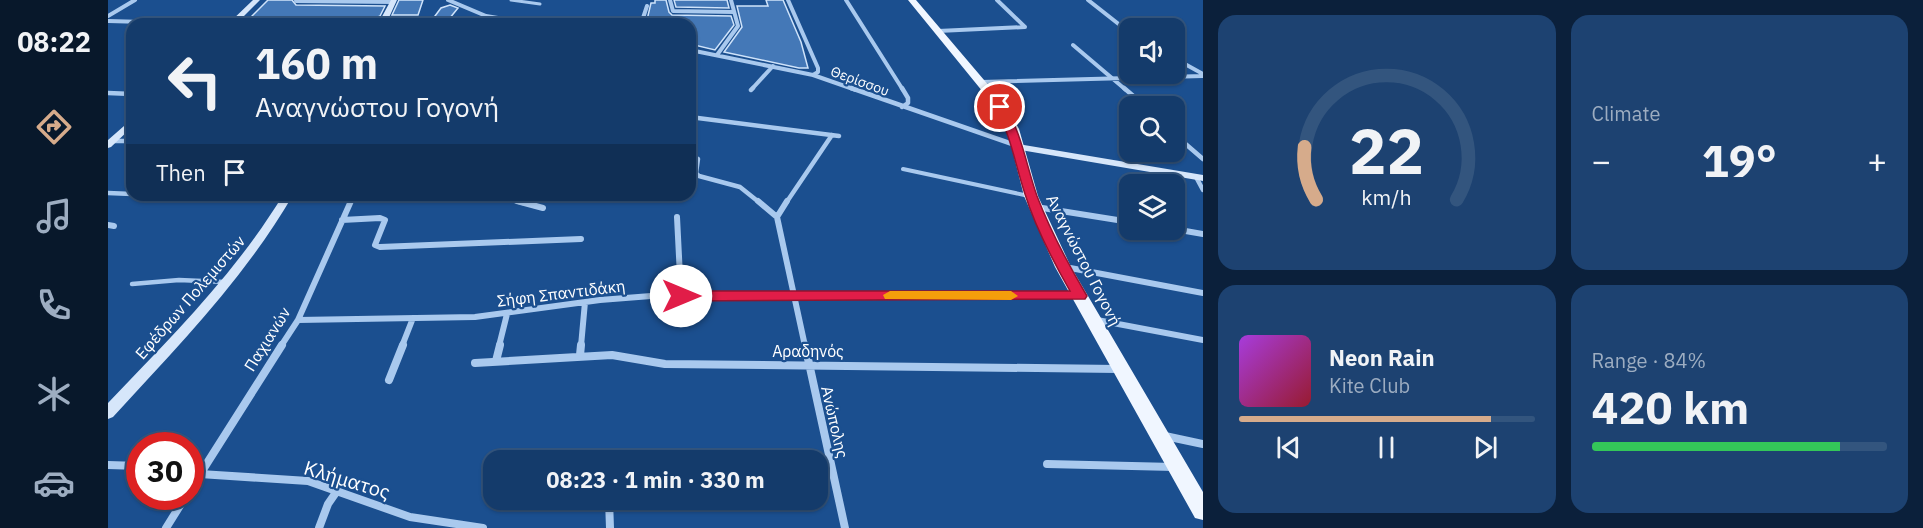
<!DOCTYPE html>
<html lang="en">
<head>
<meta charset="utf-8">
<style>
	:root { --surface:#143b6b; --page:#1d4271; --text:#f1f3f6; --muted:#9dadc1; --line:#33557e; --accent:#d6ab8b }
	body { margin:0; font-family:"IBM Plex Sans",sans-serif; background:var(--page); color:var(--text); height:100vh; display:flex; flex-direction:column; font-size:22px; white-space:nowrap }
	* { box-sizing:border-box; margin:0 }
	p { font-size:20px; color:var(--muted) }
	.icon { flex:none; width:33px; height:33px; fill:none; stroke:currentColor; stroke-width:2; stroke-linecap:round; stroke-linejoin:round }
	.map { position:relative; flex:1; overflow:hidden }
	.panel { display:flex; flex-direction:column; gap:15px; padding:15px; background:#0b203b; width:720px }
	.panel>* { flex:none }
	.top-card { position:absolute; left:18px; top:18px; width:570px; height:183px; border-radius:18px; box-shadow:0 2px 4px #0004,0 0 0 2px var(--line); background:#143b6b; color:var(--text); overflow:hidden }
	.fabs { position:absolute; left:1011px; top:18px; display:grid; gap:12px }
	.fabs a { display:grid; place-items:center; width:66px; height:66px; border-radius:12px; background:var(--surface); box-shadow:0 2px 4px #0004,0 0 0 2px var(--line); font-size:30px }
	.speed { position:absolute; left:18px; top:432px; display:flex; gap:12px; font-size:30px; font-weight:700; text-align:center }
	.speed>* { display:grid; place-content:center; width:78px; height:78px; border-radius:50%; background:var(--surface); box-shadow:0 2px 4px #0004,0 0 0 2px var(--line); line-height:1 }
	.speed .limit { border:9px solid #d22; background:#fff; color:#111 }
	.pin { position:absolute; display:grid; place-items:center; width:51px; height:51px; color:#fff; margin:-26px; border:3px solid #fff; border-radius:50%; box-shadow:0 2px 6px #0007 }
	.me { position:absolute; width:66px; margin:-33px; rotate:90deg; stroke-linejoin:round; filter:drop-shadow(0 0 4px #0008) }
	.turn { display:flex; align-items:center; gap:21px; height:126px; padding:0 30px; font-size:27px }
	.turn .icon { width:78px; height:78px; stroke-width:2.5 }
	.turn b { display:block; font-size:42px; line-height:51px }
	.then { display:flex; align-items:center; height:57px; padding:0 30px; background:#0003; gap:12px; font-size:22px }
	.big { font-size:45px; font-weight:800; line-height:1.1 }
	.panel .card { flex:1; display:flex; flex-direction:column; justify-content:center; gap:9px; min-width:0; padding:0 21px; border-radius:18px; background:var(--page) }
	.panel .dial { align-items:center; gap:0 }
	.dial svg { height:156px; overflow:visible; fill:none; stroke:var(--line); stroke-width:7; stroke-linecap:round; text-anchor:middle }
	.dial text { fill:var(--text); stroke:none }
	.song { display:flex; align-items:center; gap:18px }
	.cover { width:72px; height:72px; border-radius:9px; background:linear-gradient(135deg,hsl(280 70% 55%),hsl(350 70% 35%)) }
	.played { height:6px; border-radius:3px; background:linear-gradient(90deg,var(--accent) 85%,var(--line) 85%) }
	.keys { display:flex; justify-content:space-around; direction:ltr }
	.heat { display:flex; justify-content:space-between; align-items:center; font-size:33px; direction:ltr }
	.charge { height:9px; border-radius:4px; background:linear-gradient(90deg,#34c759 84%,var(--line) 0) }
	.panel .tiles { flex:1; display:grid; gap:15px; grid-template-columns:repeat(2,1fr) }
	.trip { position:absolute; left:375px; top:450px; width:345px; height:60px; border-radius:18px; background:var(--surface); box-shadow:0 2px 4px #0004,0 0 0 2px var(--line); font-weight:800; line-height:60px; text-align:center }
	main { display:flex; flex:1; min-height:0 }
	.menu { display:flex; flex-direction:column; width:108px; justify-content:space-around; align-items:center; background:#08182b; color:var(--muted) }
	.menu .icon { width:42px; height:42px }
	.menu .on { color:var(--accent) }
	.menu b { font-size:27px; color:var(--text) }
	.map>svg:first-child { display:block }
	.building { fill:#4478b7; stroke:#cfe3fa; stroke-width:1.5 }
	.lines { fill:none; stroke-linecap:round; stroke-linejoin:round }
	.lane-far2 { stroke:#a9c9ee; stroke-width:3 }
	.lane-far1 { stroke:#a9c9ee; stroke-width:4 }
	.lane { stroke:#a9c9ee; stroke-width:4.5 }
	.street-far3 { stroke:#a9c9ee; stroke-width:4 }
	.street-far2 { stroke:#a9c9ee; stroke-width:4.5 }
	.street-far1 { stroke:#a9c9ee; stroke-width:6 }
	.street { stroke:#a9c9ee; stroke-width:8 }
	.secondary { fill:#d6e6fa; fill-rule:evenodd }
	.primary { fill:#f0f6ff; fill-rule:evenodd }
	.route { fill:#e11d48; stroke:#92132f; stroke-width:1.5 }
	.slow { fill:#f59e0b }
	.labels { text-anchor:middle; stroke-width:4.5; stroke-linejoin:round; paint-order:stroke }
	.far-street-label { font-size:14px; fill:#fff; stroke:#1b4f8f }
	.street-label { font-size:16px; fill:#fff; stroke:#1b4f8f }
	.near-street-label { font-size:20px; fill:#fff; stroke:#1b4f8f }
</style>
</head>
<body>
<main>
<nav class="menu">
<b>08:22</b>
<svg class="icon on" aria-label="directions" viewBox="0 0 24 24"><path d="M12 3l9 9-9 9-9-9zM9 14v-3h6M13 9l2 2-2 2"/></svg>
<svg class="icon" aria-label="music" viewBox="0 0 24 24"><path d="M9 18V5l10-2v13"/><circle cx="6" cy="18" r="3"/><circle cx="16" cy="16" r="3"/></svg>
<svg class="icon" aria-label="phone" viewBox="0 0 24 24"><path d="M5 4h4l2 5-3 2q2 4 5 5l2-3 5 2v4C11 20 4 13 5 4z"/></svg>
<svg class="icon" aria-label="climate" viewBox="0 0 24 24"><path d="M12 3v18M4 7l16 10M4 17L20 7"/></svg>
<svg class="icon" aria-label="car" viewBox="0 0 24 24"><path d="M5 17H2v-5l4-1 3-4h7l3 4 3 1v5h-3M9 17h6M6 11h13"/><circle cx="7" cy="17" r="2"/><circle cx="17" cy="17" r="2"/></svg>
</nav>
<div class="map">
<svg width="1095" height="528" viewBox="0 0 1095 528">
	<rect width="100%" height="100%" fill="#1b4f8f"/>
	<path class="building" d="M160,0h24l4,5 89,1 -5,10 -14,7 -119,-2z
		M291,0h24l-5,15h-26z
		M547,0h11l3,12 3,3 59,1 3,9 -19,25 -25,-6v-22l-44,2 5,-21h4z
		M566,0h53l2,8 -53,-1z
		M658,0h17l18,42 7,26h-9l-75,-16 18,-25 -5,-21h31z
		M342,5l8,3 -13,16h-16l12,-16z"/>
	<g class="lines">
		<path class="lane-far2" d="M403,0l29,4"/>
		<path class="lane-far1" d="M795,169l126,27"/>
		<path class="lane" d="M24,284l47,-4 46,2"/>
		<path class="street-far3" d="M340,0l38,16 47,8
			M562,0l3,11 61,1
			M680,0l30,68v4l-5,3
			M738,0l57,90
			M980,0l42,33
			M188,1l97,1
			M0,16l27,-16
			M0,21l109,3
			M372,24l6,-8
			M533,24l6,-18
			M830,31l87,-4 -28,-27
			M965,45l53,45
			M582,50l123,25 43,15
			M609,55l21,-29 -7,-26
			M1066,58l29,16
			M873,82l222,-6
			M643,90l22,-24"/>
		<path class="street-far2" d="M743,88l167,58
			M794,88l6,10v5l-6,4
			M1016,88l21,18
			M643,90l2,-2
			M0,93l24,1
			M582,117l149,19
			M1066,134l29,25
			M5,141h19
			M582,155l8,4 -2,14 3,3 41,11 20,16
			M1088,177l7,13
			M0,193l24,1
			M91,195l151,5
			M384,195l31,8
			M242,203l4,-8
			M678,203l46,-68"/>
		<path class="street-far1" d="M409,201l26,7
			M650,201l19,16
			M928,207l94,15
			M569,217l4,79
			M669,217l28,129
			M669,217l10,-16
			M234,220l38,-2 5,2 -10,25 5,2 201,-8
			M0,225l6,1
			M1066,229l29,5
			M957,267l138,26
			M190,320l177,-3 125,-17 51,-4h428
			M989,320l106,20
			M173,346l17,-26 53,-119
			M294,346l11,-28
			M391,346l8,-32
			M473,346l4,-44"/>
		<path class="street" d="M697,345l40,183
			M472,355l1,-10
			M388,361l4,-16
			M367,363l137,-8 53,9 453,5
			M281,380l14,-35
			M1057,436l38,8
			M939,464l127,3
			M0,465l32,1
			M82,468h14
			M92,474l108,7 102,36 73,11
			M82,490l92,-145
			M501,500l1,28
			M58,528l20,-32
			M211,528l9,-24 9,-13"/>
		<path class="secondary" d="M145,0h7l-24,24h-8z
			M283,0h6l-11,24h-8z
			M24,119v8l-21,20 -3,1v-8z
			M910,144l185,31v6l-188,-32 -2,-2z
			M175,195h10c-49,84 -115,151 -180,222l-5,2v-16c63,-66 127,-129 175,-208z"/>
		<path class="primary" d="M800,0h8l91,107 12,22 19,67 33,71 132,225v28l-8,-2 -140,-251 -31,-71 -17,-67 -11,-21z"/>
	</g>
	<path class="route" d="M892,104l4,1c18,28 22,60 33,91 13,34 31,68 50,100l-2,3 -404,2 -7,-5 7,-5h389c-17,-30 -35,-64 -45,-97 -10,-30 -14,-59 -30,-87z"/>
	<path class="slow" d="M782,291h121l7,5 -7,4 -126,-1 -2,-4z"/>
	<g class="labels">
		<g class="far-street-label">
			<text transform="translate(752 81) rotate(20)" y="5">Θερίσσου</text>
		</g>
		<g class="street-label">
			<text transform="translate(976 260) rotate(63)" y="6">Αναγνώστου Γογονή</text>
			<text transform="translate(453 293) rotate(-7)" y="6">Σήφη Σπαντιδάκη</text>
			<text transform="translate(82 297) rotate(-49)" y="6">Εφέδρων Πολεμιστών</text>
			<text transform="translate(159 339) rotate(-58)" y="6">Παχιανών</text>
			<text x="700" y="357">Αραδηνός</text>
			<text transform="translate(727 422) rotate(77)" y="6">Ανώπολης</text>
		</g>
		<g class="near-street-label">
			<text transform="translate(239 480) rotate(17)" y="7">Κλήματος</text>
		</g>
	</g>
</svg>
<div class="fabs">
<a><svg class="icon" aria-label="sound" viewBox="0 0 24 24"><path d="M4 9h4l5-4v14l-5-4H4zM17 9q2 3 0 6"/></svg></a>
<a><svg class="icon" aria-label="search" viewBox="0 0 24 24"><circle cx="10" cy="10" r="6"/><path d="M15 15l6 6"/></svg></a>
<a><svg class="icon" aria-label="layers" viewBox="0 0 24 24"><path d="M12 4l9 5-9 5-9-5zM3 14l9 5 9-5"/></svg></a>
</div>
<div class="speed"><div class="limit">30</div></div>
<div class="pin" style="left:892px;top:107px;background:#d93025"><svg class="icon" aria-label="arrive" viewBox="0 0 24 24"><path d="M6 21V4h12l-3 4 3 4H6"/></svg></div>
<svg class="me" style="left:573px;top:296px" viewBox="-20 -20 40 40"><circle r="19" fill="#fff"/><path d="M0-13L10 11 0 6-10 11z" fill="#e11d48"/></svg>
<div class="trip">08:23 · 1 min · 330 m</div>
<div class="top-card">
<div class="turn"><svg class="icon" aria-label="left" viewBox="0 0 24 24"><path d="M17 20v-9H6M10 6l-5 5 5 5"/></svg><div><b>160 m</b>Αναγνώστου Γογονή</div></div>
<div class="then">Then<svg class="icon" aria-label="arrive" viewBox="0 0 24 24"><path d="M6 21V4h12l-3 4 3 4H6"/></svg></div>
</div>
</div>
<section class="panel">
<div class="tiles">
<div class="card dial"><svg viewBox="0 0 100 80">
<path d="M14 69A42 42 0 1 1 86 69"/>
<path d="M14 69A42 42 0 0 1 8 42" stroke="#d6ab8b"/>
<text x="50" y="56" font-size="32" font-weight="700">22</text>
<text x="50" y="72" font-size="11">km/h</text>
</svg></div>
<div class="card"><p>Climate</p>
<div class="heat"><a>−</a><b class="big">19°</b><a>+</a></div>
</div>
<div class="card">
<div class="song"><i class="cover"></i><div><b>Neon Rain</b><p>Kite Club</p></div></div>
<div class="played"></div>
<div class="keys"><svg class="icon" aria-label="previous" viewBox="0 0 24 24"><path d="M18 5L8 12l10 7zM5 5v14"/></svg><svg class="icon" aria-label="pause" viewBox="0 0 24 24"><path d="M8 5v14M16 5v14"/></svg><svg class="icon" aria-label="next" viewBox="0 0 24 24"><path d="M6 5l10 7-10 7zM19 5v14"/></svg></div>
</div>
<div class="card"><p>Range · 84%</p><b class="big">420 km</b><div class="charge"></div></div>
</div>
</section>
</main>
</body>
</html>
